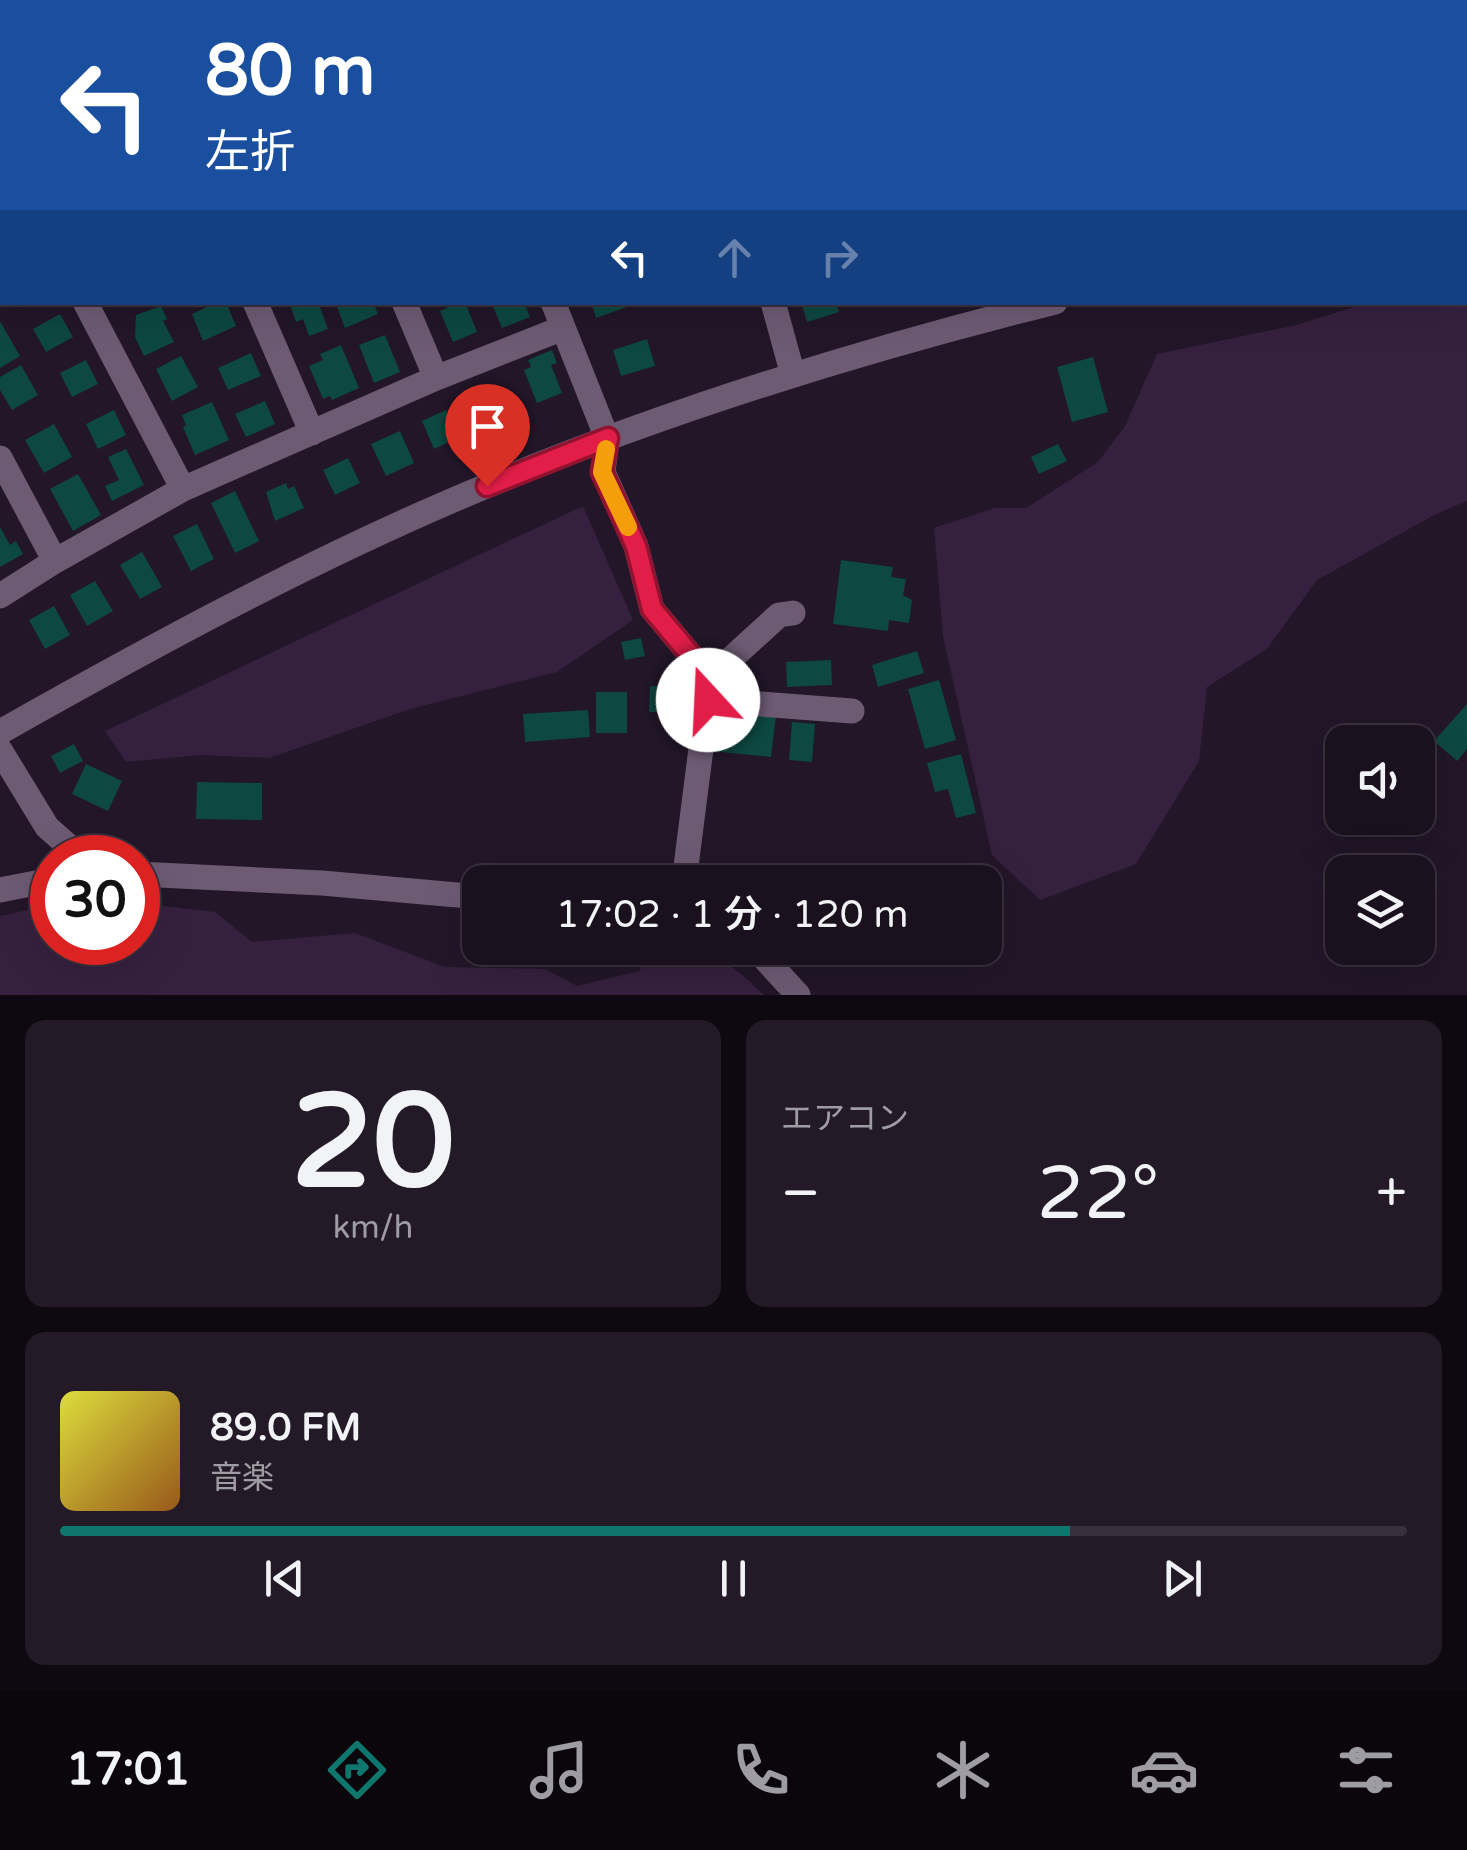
<!DOCTYPE html>
<html lang="ja">
<head>
<meta charset="utf-8">
<style>
	:root { --surface:#1a101e; --page:#231927; --text:#f1f3f6; --muted:#9f9da4; --line:#38303c; --accent:#0f766e }
	body { margin:0; font-family:"Varela Round","Noto Sans JP",sans-serif; background:var(--page); color:var(--text); height:100vh; display:flex; flex-direction:column; font-size:38px; white-space:nowrap }
	* { box-sizing:border-box; margin:0 }
	p { font-size:32px; color:var(--muted) }
	.icon { flex:none; width:55px; height:55px; fill:none; stroke:currentColor; stroke-width:2; stroke-linecap:round; stroke-linejoin:round }
	.map { position:relative; height:995px; overflow:hidden }
	.side { display:flex; flex-direction:column; gap:25px; padding:25px; background:#0e0910; flex:1 }
	.side>* { flex:none }
	.top-card { position:absolute; left:0px; top:0px; width:1468px; height:305px; box-shadow:0 10px 40px #0002,0 0 0 2px var(--line); background:#1a4fa0; color:#fff; overflow:hidden }
	.tools { position:absolute; left:1325px; top:725px; display:grid; gap:20px }
	.tools a { display:grid; place-items:center; width:110px; height:110px; border-radius:20px; background:var(--surface); box-shadow:0 10px 40px #0002,0 0 0 2px var(--line); font-size:50px }
	.speed { position:absolute; left:30px; top:835px; display:flex; gap:20px; font-size:50px; font-weight:700; text-align:center }
	.speed>* { display:grid; place-content:center; width:130px; height:130px; border-radius:50%; background:var(--surface); box-shadow:0 10px 40px #0002,0 0 0 2px var(--line); line-height:1 }
	.speed .limit { border:15px solid #d22; background:#fff; color:#111 }
	.pin { position:absolute; display:grid; place-items:center; width:85px; height:85px; color:#fff; margin:-102px -42px; border-radius:50% 50% 50% 0; rotate:-45deg; box-shadow:0 0 10px #0007 }
	.pin .icon { rotate:45deg }
	.me { position:absolute; width:110px; margin:-55px; rotate:340deg; stroke-linejoin:round; filter:drop-shadow(0 0 8px #0008) }
	.turn { display:flex; align-items:center; gap:35px; height:210px; padding:0 40px; font-size:45px }
	.turn .icon { width:130px; height:130px; stroke-width:2.5 }
	.turn b { display:block; font-size:70px; line-height:85px }
	.lanes { display:flex; align-items:center; height:95px; padding:0 40px; background:#0003; justify-content:center; gap:50px; direction:ltr }
	.lanes .off { opacity:.35 }
	.big { font-size:75px; font-weight:600; line-height:1.1 }
	.side .tile { flex:1; display:flex; flex-direction:column; justify-content:center; gap:15px; min-width:0; padding:0 35px; border-radius:20px; background:var(--page) }
	.side .dial { align-items:center; gap:0 }
	.dial b { font-size:130px; line-height:1 }
	.song { display:flex; align-items:center; gap:30px }
	.cover { width:120px; height:120px; border-radius:15px; background:linear-gradient(135deg,hsl(60 70% 55%),hsl(30 70% 35%)) }
	.played { height:10px; border-radius:5px; background:linear-gradient(90deg,var(--accent) 75%,var(--line) 75%) }
	.keys { display:flex; justify-content:space-around; direction:ltr }
	.heat { display:flex; justify-content:space-between; align-items:center; font-size:55px; direction:ltr }
	.side .tiles { flex:1; display:grid; gap:25px; grid-template-columns:1fr 1fr }
	.tile:last-child { grid-column:span 2 }
	.trip { position:absolute; left:462px; top:865px; width:540px; height:100px; border-radius:20px; background:var(--surface); box-shadow:0 10px 40px #0002,0 0 0 2px var(--line); font-weight:600; line-height:100px; text-align:center }
	.dock { display:flex; height:160px; justify-content:space-around; align-items:center; background:#0a060c; color:var(--muted) }
	.dock .icon { width:70px; height:70px }
	.dock .current { color:var(--accent) }
	.dock b { font-size:45px; color:var(--text) }
	.map>svg:first-child { display:block }
	.green { fill:#36203f }
	.building { fill:#0d4841 }
	.lines { fill:none; stroke-linecap:round; stroke-linejoin:round }
	.minor { stroke:#6d5b74; stroke-width:25 }
	.tertiary { stroke:#6d5b74; stroke-width:25 }
	.route-casing { stroke:#92132f; stroke-width:25 }
	.route { stroke:#e11d48; stroke-width:18 }
	.slow { stroke:#f59e0b; stroke-width:18 }
</style>
</head>
<body>
<div class="map">
<svg width="1467" height="995" viewBox="0 0 1467 995">
	<rect width="100%" height="100%" fill="#221628"/>
	<path class="green" d="M1467,271v230l-33,14 -117,65 -50,69 -60,38 -8,74 -63,103 -96,36 -48,-45 -49,-219 -9,-108 61,-20h31l72,-46 27,-36 32,-72 139,-29 71,-22 98,-1z
		M583,506l50,114 -76,52 -147,37 -141,49 -69,-3 -74,7 -21,-31z
		M138,903l77,9 37,30 103,-9 90,34 100,2 32,17 62,-15 14,-23c54,-1 73,10 111,47h-764v-79l52,-11v37h86z"/>
	<path class="building" d="M218,302h8l10,24 -33,15 -11,-27z
		M289,302h29l10,27 -19,7 -6,-17 -7,3z
		M335,302h38l5,12 -33,14z
		M459,302h6l12,30 -24,10 -13,-31z
		M524,302l6,15 -28,11 -10,-24z
		M591,302h47v1l-42,15z
		M801,302h35l3,10 -32,10z
		M161,306l6,13 -4,2 11,21 -30,14 -9,-19 1,-22z
		M60,314l13,23 -27,15 -13,-23z
		M0,321l20,35 -20,12z
		M385,335l15,37 -26,11 -15,-38z
		M647,339l8,27 -34,10 -8,-26z
		M341,345l18,43 -27,12 -2,-4 -7,3 -14,-33 14,-6 -3,-6z
		M552,350l5,13 -6,2 11,28 -25,10 -13,-33 7,-3 -3,-7z
		M251,353l10,23 -33,14 -10,-22z
		M181,356l17,31 -26,14 -16,-32z
		M1093,357l15,55 -36,10 -15,-55z
		M86,360l12,24 -26,13 -12,-24z
		M21,365l17,30 -26,15 -12,-20v-13z
		M503,397l9,23 -28,12 -10,-23z
		M265,401l10,23 -29,13 -11,-23z
		M212,402l17,38 -34,15 -12,-28 3,-2 -4,-10z
		M114,410l12,25 -28,14 -12,-25z
		M446,410l12,28 -24,11 -12,-28z
		M54,424l18,33 -28,16 -19,-33z
		M400,431l14,32 -28,13 -15,-32z
		M1058,444l9,17 -28,13 -8,-17z
		M126,449l18,36 -32,16 -7,-15 14,-6 -11,-23z
		M348,458l12,25 -25,12 -12,-25z
		M78,474l23,41 -28,16 -23,-42z
		M286,483l2,6 6,-3 10,22 -29,13 -9,-29z
		M235,491l24,50 -24,12 -24,-50z
		M197,524l17,35 -23,12 -18,-35z
		M0,527l10,18 6,-4 7,13 -23,13z
		M142,552l20,35 -22,12 -20,-34z
		M841,560l52,7 -2,10 15,2 -3,16 9,5 -3,23 -20,-3 -1,11 -55,-7z
		M95,581l18,30 -26,15 -17,-31z
		M54,606l16,29 -25,14 -16,-29z
		M641,638l4,18 -20,4 -4,-18z
		M917,651l7,22 -46,14 -6,-22z
		M831,660l1,25 -45,2 -1,-25z
		M939,680l17,60 -31,9 -17,-60z
		M650,686l30,1v26l-31,-1z
		M596,692h31v41h-31z
		M1467,704v45l-10,12 -23,-20z
		M716,708l60,7 -5,42 -60,-6z
		M588,710l2,27 -65,5 -2,-28z
		M792,722l23,2 -3,38 -23,-2z
		M74,744l9,17 -23,12 -9,-17z
		M961,754l15,59 -20,5 -8,-29 -13,3 -8,-29z
		M86,764l36,17 -14,30 -36,-17z
		M197,782l65,1v37l-66,-1z"/>
	<g class="lines">
		<path class="minor" d="M79,0v2
			M508,0l3,2
			M708,0l1,2
			M842,0l1,2
			M958,0l2,2
			M0,114l2,-1
			M0,244h2
			M85,302l98,187
			M255,302l57,131
			M404,302l32,76
			M553,302l54,136 -4,34 33,74 16,63 58,69 -26,204
			M773,302l20,73
			M0,458l55,103
			M0,596l55,-35 128,-72 253,-111 127,-50
			M710,678l69,-63 14,-2
			M708,700l144,11
			M0,890l41,-8 11,-9"/>
		<path class="tertiary" d="M1065,0l1,2
			M1465,212h2
			M0,732c149,-84 301,-167 458,-234 193,-83 393,-145 597,-196
			M0,750l47,77 35,31
			M138,874l184,9 158,14
			M755,948l43,47"/>
	</g>
	<g class="lines">
		<defs>
			<path id="route" d="M487,486l121,-48 -6,34 34,74 16,63 58,69 -2,22"/>
		</defs>
		<use href="#route" class="route-casing"/>
		<use href="#route" class="route"/>
		<path class="slow" d="M606,449l-4,23 26,55"/>
	</g>
</svg>
<div class="tools">
<a><svg class="icon" aria-label="sound" viewBox="0 0 24 24"><path d="M4 9h4l5-4v14l-5-4H4zM17 9q2 3 0 6"/></svg></a>
<a><svg class="icon" aria-label="layers" viewBox="0 0 24 24"><path d="M12 4l9 5-9 5-9-5zM3 14l9 5 9-5"/></svg></a>
</div>
<div class="speed"><div class="limit">30</div></div>
<div class="pin" style="left:487px;top:486px;background:#d93025"><svg class="icon" aria-label="arrive" viewBox="0 0 24 24"><path d="M6 21V4h12l-3 4 3 4H6"/></svg></div>
<svg class="me" style="left:708px;top:700px" viewBox="-20 -20 40 40"><circle r="19" fill="#fff"/><path d="M0-13L10 11 0 6-10 11z" fill="#e11d48"/></svg>
<div class="trip">17:02 · 1 分 · 120 m</div>
<div class="top-card">
<div class="turn"><svg class="icon" aria-label="left" viewBox="0 0 24 24"><path d="M17 20v-9H6M10 6l-5 5 5 5"/></svg><div><b>80 m</b>左折</div></div>
<div class="lanes"><svg class="icon" aria-label="left" viewBox="0 0 24 24"><path d="M17 20v-9H6M10 6l-5 5 5 5"/></svg><svg class="icon off" aria-label="ahead" viewBox="0 0 24 24"><path d="M12 20V5M6 11l6-6 6 6"/></svg><svg class="icon off" aria-label="right" viewBox="0 0 24 24"><path d="M7 20v-9h11M14 6l5 5-5 5"/></svg></div>
</div>
</div>
<section class="side">
<div class="tiles">
<div class="tile dial"><b>20</b><p>km/h</p></div>
<div class="tile"><p>エアコン</p>
<div class="heat"><a>−</a><b class="big">22°</b><a>+</a></div>
</div>
<div class="tile">
<div class="song"><i class="cover"></i><div><b>89.0 FM</b><p>音楽</p></div></div>
<div class="played"></div>
<div class="keys"><svg class="icon" aria-label="previous" viewBox="0 0 24 24"><path d="M18 5L8 12l10 7zM5 5v14"/></svg><svg class="icon" aria-label="pause" viewBox="0 0 24 24"><path d="M8 5v14M16 5v14"/></svg><svg class="icon" aria-label="next" viewBox="0 0 24 24"><path d="M6 5l10 7-10 7zM19 5v14"/></svg></div>
</div>
</div>
</section>
<nav class="dock">
<b>17:01</b>
<svg class="icon current" aria-label="directions" viewBox="0 0 24 24"><path d="M12 3l9 9-9 9-9-9zM9 14v-3h6M13 9l2 2-2 2"/></svg>
<svg class="icon" aria-label="music" viewBox="0 0 24 24"><path d="M9 18V5l10-2v13"/><circle cx="6" cy="18" r="3"/><circle cx="16" cy="16" r="3"/></svg>
<svg class="icon" aria-label="phone" viewBox="0 0 24 24"><path d="M5 4h4l2 5-3 2q2 4 5 5l2-3 5 2v4C11 20 4 13 5 4z"/></svg>
<svg class="icon" aria-label="climate" viewBox="0 0 24 24"><path d="M12 3v18M4 7l16 10M4 17L20 7"/></svg>
<svg class="icon" aria-label="car" viewBox="0 0 24 24"><path d="M5 17H2v-5l4-1 3-4h7l3 4 3 1v5h-3M9 17h6M6 11h13"/><circle cx="7" cy="17" r="2"/><circle cx="17" cy="17" r="2"/></svg>
<svg class="icon" aria-label="filters" viewBox="0 0 24 24"><path d="M4 7h16M4 17h16"/><circle cx="9" cy="7" r="2"/><circle cx="15" cy="17" r="2"/></svg>
</nav>
</body>
</html>
